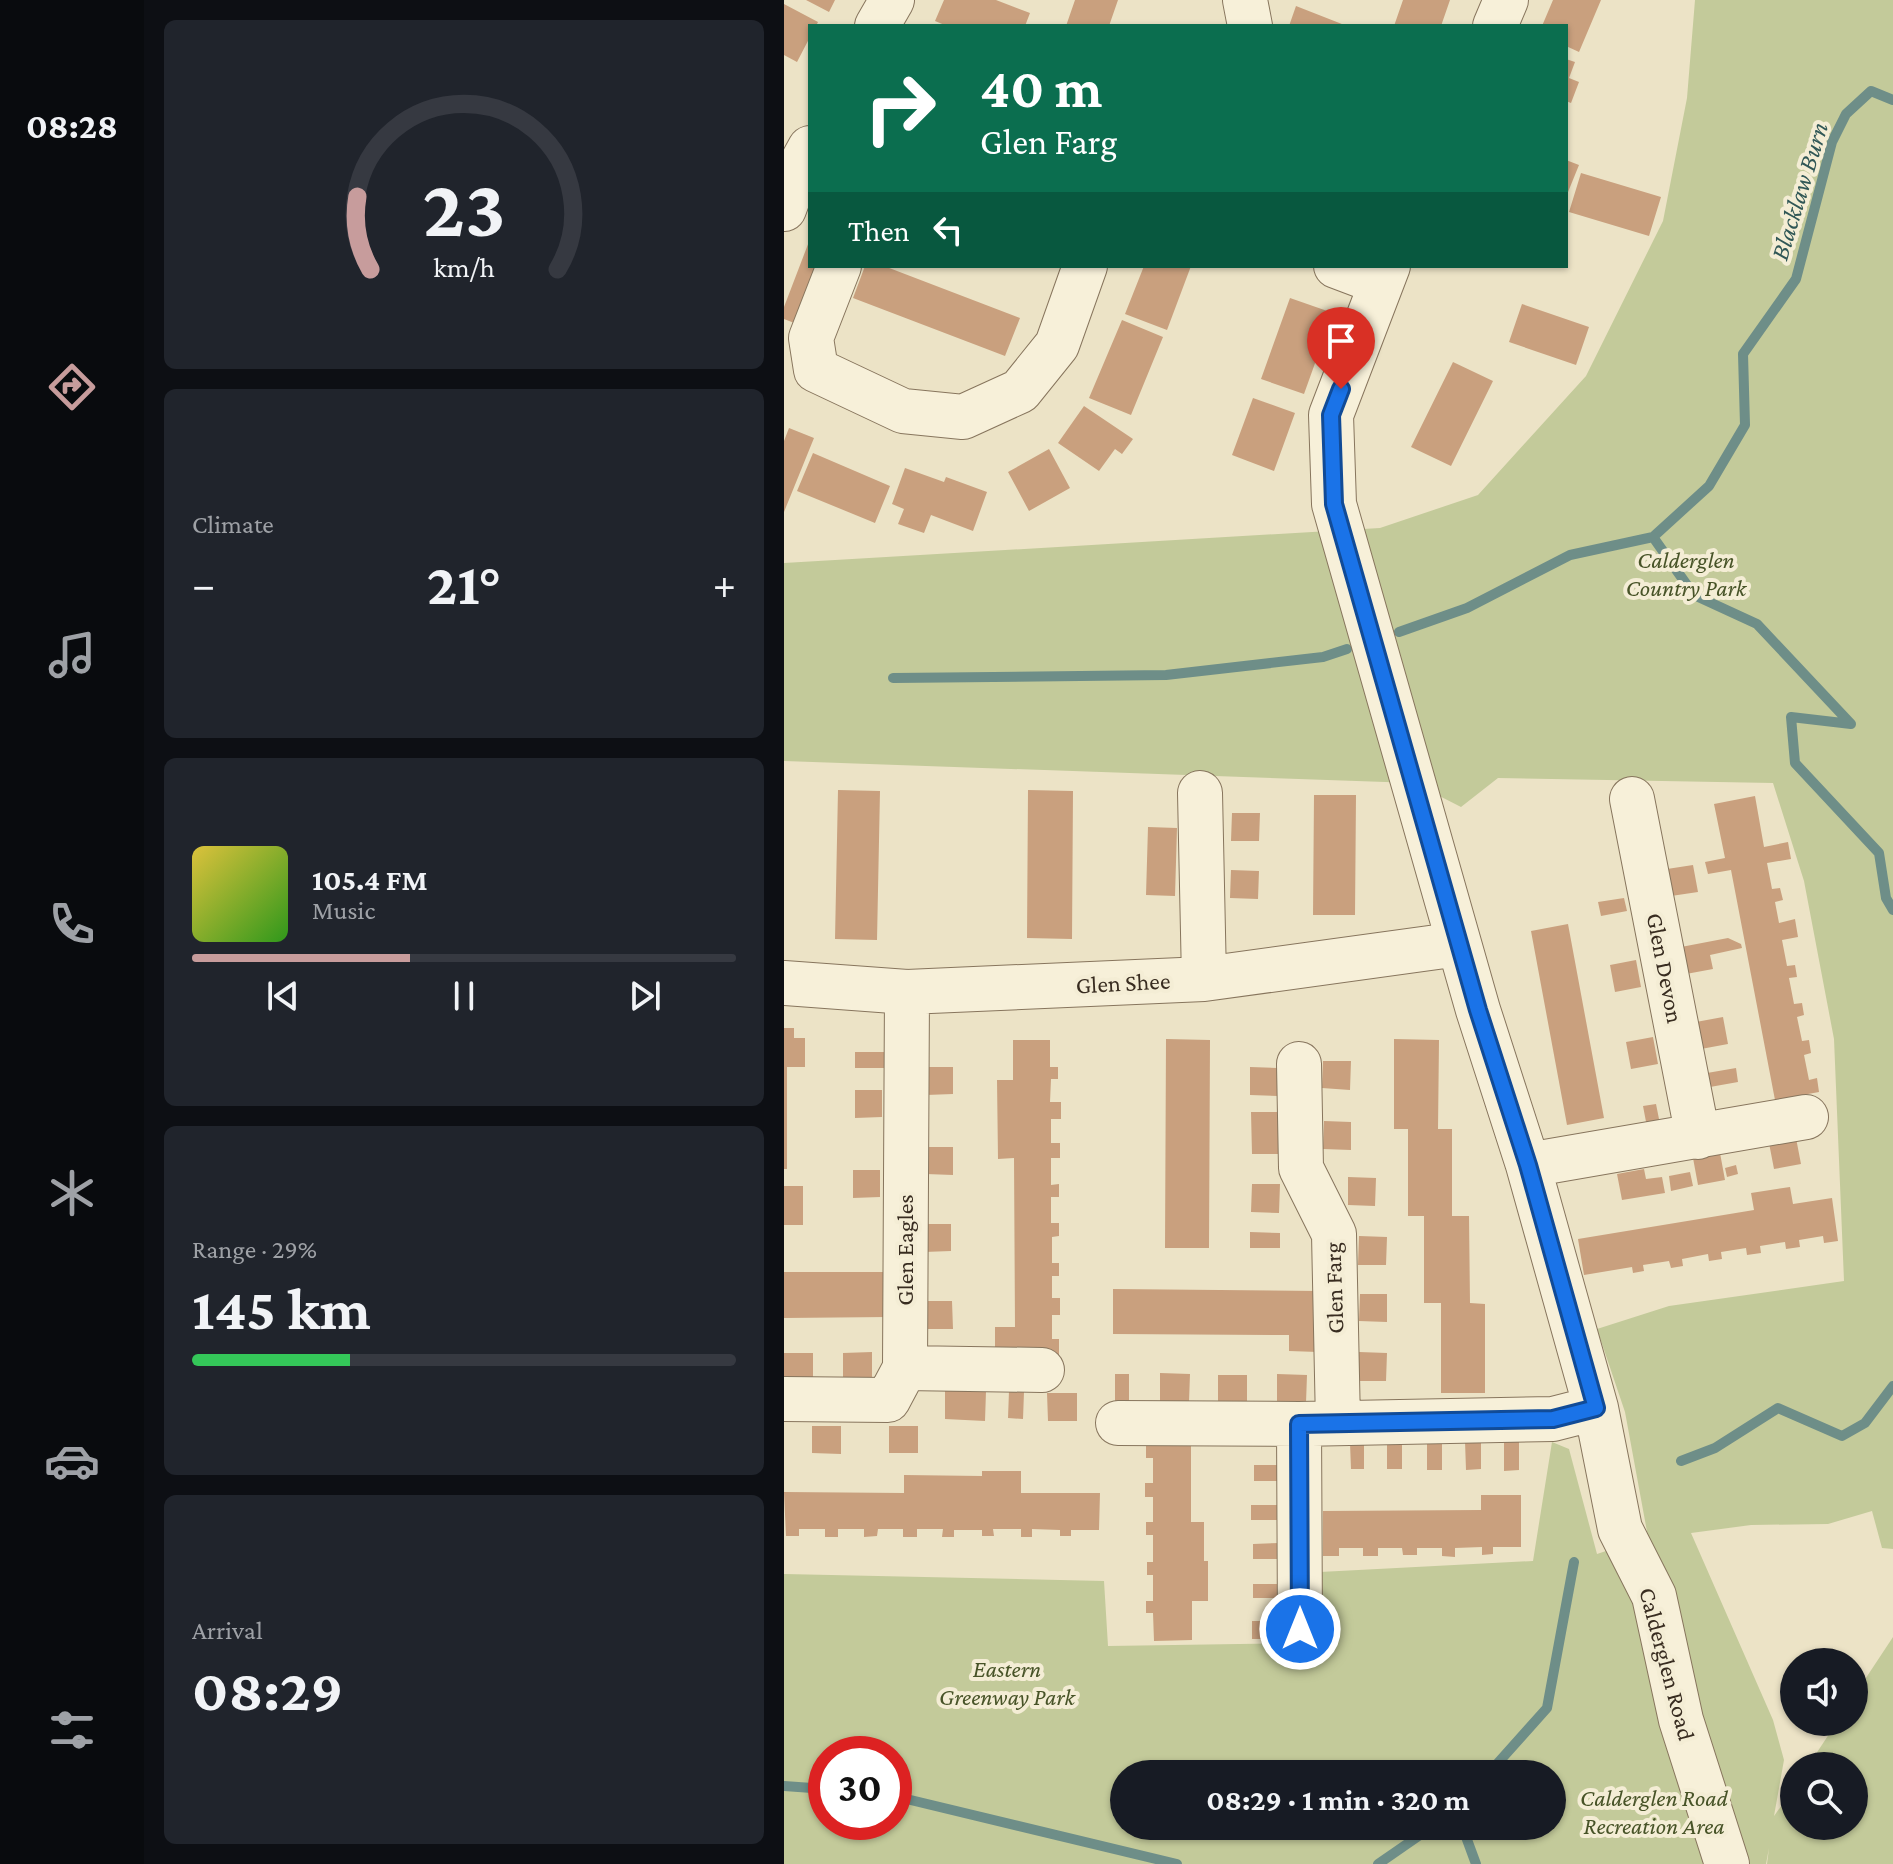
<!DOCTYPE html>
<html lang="en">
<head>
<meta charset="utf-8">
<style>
	:root { --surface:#171b24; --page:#20242c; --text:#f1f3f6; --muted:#9ea1a6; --line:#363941; --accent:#c79c9c }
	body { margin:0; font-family:"Crimson Pro",serif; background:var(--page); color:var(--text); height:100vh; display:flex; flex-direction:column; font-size:30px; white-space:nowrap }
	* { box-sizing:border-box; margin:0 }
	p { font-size:26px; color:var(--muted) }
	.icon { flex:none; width:44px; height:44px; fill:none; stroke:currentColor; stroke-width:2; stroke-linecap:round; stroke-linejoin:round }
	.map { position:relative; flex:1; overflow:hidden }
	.sheet { display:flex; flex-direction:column; gap:20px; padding:20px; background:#0d0f14; width:640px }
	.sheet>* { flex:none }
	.banner { position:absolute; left:24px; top:24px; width:760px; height:244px; border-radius:0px; box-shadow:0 2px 6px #0004; background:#0b6e4f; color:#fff; overflow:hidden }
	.fabs { position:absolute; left:996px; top:1648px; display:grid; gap:16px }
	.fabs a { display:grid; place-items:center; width:88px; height:88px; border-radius:50%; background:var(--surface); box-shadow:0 2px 6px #0004; font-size:40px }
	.speed { position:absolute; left:24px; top:1736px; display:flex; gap:16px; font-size:40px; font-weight:700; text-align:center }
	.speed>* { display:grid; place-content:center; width:104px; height:104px; border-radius:50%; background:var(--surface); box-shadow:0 2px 6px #0004; line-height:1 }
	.speed .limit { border:12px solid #d22; background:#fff; color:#111 }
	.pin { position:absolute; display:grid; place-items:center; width:68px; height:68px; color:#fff; margin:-82px -34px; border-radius:50% 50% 50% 0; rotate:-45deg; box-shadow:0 0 8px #0007 }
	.pin .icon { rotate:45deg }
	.me { position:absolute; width:88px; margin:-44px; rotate:0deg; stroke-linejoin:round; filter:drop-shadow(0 0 6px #0008) }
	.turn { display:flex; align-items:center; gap:28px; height:168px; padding:0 40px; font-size:36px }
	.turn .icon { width:104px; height:104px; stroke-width:2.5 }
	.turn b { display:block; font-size:56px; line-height:68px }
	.then { display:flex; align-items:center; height:76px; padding:0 40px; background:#0003; gap:16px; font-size:30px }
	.big { font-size:60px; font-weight:700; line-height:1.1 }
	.sheet .widget { flex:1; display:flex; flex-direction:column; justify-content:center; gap:12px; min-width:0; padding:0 28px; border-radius:12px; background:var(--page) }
	.sheet .dial { align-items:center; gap:0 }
	.dial svg { height:208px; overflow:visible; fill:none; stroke:var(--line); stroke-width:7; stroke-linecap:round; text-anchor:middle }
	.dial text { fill:var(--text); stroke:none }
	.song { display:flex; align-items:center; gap:24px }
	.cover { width:96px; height:96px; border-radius:12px; background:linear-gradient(135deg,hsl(50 70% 55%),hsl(110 70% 35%)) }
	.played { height:8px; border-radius:4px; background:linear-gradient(90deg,var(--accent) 40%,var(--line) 40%) }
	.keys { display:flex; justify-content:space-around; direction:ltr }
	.heat { display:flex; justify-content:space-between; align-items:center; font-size:44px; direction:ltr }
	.charge { height:12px; border-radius:6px; background:linear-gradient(90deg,#34c759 29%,var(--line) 0) }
	.trip { position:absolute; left:326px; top:1760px; width:456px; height:80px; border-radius:40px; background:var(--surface); box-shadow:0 2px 6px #0004; font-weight:700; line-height:80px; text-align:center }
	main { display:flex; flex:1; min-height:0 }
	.tabs { display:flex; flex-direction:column; width:144px; justify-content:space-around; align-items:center; background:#090b0e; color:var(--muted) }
	.tabs .icon { width:56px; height:56px }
	.tabs .current { color:var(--accent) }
	.tabs b { font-size:36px; color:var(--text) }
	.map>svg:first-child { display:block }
	.green { fill:#c3ca9a; fill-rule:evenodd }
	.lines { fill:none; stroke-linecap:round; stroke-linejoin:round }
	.stream { stroke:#6e8e88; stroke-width:10 }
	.building { fill:#c9a07e }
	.minor-casing { stroke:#87755d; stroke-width:46 }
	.minor { stroke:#f7f0d9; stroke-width:44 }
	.route-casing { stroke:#114b97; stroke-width:20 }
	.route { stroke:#1a73e8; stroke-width:14 }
	.labels { text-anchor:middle; stroke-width:8; stroke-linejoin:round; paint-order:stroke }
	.park-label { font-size:24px; font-style:italic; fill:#475327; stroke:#f4edd5 }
	.street-label { font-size:24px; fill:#382c20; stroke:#f4edd5 }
	.water-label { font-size:26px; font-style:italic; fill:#305756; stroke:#f4edd5 }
</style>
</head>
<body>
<main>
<nav class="tabs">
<b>08:28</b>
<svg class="icon current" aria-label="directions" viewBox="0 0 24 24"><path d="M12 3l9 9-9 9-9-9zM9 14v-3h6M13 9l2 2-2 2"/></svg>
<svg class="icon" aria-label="music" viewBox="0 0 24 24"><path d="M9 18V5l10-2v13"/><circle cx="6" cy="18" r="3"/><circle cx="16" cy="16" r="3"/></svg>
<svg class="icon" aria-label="phone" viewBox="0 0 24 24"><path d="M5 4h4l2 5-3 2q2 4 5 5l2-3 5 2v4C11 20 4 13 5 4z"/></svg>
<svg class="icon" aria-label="climate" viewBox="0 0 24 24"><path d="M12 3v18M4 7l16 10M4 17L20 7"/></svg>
<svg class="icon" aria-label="car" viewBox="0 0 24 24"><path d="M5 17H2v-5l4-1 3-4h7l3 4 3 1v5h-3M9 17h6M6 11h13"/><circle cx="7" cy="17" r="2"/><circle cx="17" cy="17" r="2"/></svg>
<svg class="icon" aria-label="filters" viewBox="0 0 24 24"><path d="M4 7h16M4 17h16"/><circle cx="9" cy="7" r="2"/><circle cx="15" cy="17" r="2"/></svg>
</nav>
<section class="sheet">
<div class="widget dial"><svg viewBox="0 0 100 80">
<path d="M14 69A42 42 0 1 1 86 69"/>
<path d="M14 69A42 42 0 0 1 9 41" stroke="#c79c9c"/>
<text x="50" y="56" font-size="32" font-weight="700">23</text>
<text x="50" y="72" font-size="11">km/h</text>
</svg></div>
<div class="widget"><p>Climate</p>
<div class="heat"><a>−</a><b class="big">21°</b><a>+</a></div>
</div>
<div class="widget">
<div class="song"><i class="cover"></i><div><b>105.4 FM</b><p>Music</p></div></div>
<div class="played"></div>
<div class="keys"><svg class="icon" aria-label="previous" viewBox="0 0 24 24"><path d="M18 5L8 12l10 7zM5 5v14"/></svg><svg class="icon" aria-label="pause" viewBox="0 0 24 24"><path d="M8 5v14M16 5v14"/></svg><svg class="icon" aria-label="next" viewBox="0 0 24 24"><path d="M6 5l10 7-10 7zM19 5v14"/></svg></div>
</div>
<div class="widget"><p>Range · 29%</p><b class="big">145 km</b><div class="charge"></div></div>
<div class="widget"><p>Arrival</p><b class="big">08:29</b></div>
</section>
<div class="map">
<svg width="1109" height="1864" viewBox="0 0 1109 1864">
	<rect width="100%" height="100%" fill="#ece3c6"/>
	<path class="green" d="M911,0h198v1549l-11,-1 -10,-37 -44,13 -77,1 -60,8 82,187 11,40 -10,56 20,-28v38h60v-60h-46l29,-44h17v-26l39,-59v227h-126l2,-16 -3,16h-982v-290l320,7 4,65 193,-3 19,-71 213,-11 19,-119 17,7 28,105 51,-17 -23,-125 -28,-83 72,-23 175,-25 -10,-242 -30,-158 -31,-98 -275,-5 -37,29 -47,-24 -630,-22v-198l596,-35 98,-33 108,-119 77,-155 24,-123zM42,1754h68v68h-68zM340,1774h428v52h-428z"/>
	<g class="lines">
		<path class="stream" d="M1109,100l-22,-9 -25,23 -14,28 -36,137 -53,75 2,71 -36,61 -56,51 41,58 63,29 94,100 -60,-7 4,46 84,90 7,45 7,12
			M615,632l68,-24 103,-53 83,-18
			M109,678l273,-3 157,-18 24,-8
			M897,1461l34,-13 63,-40 64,28 23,-13 28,-37
			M704,1774l59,-66 27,-146
			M0,1786l42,3
			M110,1796l283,68
			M678,1826l14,38
			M594,1864l55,-38"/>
	</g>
	<path class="building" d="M22,0h29l-6,12z
		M160,0h52l34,13 -5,13h-78l-12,-5z
		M291,0h43l-9,26h-43z
		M619,0h47l-9,26h-47z
		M769,0h48l-22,52 -13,-6v-20h-24z
		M0,4l34,18 -2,4h-6v11l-13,25 -13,-7z
		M512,6l51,20h-58z
		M782,59l9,3 -6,16 10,4 -8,21 -5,-2z
		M782,160l13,5 -13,32z
		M797,173l80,24 -12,39 -80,-24z
		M26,239v27h14l-22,60 -18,-7v-12z
		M81,266h19l136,52 -15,38 -152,-58z
		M360,266h47l-24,64 -42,-16z
		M506,298l43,15 -29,81 -43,-15z
		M738,304l67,23 -13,38 -67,-23z
		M338,320l41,17 -32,78 -42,-17z
		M669,362l40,19 -42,85 -40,-19z
		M469,398l42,15 -21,58 -42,-16z
		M300,406l49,33 -11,15 -7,-5 -16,22 -41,-28z
		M5,428l25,10 -30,74v-71z
		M265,449l21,39 -41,23 -21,-39z
		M29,453l77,33 -15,37 -78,-32z
		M121,468l39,14 2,-5 41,15 -14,39 -42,-16 -7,18 -26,-9 6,-15 -12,-5z
		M54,790l42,1 -3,149 -42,-1z
		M244,790l45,1 -1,148 -45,-1z
		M530,795h42l-1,120h-42z
		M971,796l9,51 24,-5 3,17 -24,4 5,26 8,-1 3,12 -8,2 4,21 16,-4 3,18 -16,3 5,26 8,-1 2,12 -8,1 5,26 8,-1 2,12 -7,2 5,24 7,-1 2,13 -7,2 5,25 8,-2 2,14 -44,8 -44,-230 -23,4 -3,-12 20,-4 -11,-54z
		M448,813h28l-1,28h-28z
		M364,827l29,1 -2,68 -29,-1z
		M909,865l5,27 -27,4 -4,-27z
		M447,870l28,1 -1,28 -28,-1z
		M840,898l3,13 -26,5 -3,-14z
		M784,924l36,194 -37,7 -36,-194z
		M944,938l13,6 1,4 -32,7 3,14 -27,5 -5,-27z
		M852,960l5,27 -26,5 -5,-27z
		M939,1017l5,27 -27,5 -5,-27z
		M0,1028h10v10h11v29h-18v102h-3z
		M869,1037l5,27 -27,5 -5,-27z
		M382,1039l44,1 -1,208h-44z
		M610,1039l45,1 -1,89h14v87h17l1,87 15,1v89h-44v-90h-17v-87h-16v-87h-14z
		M229,1040h37v27h8v12h-7l-1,23h11v17h-10v24h9v15h-9v27l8,-1v13h-8v26h8v13l-7,1v26h7v13h-7v22h8v17h-8v24h7v16h-64v-28h20l-1,-169 -16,1 -1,-79h16z
		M71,1052h29v16h-29z
		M539,1061h28l-1,29 -28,-2z
		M142,1067h27v27l-27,1z
		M466,1067l28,1v28l-28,-1z
		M952,1068l2,14 -28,5 -3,-14z
		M71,1090h27v27l-27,1z
		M872,1104l4,20 -13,3 -4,-21z
		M467,1112h28v42h-27z
		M540,1121l27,1v28l-28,-1z
		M1012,1138l5,26 -27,5 -5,-26z
		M142,1147h27v28l-27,-1z
		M936,1153l5,27 -27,5 -5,-27z
		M952,1165l2,9 -11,3 -2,-9z
		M860,1169l2,10 16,-2 3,16 -43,7 -5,-26z
		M69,1170h27v27l-27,1z
		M906,1172l3,14 -22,5 -2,-15z
		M564,1177l28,1 -1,28 -27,-1z
		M468,1184h28l-1,29 -28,-1z
		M0,1186h19v39h-19z
		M1006,1187l3,17 39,-6 6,43 -14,2 -1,-7 -24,4 1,7 -14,2 -1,-7 -25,4 1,7 -14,2 -1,-7 -25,4 1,7 -13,2 -1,-7 -26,5 1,7 -12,2 -2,-7 -26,4 1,6 -11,2 -1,-6 -48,8 -6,-36 176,-29 -3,-17z
		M140,1224h27v27l-27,1z
		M466,1232l30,1v15h-30z
		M575,1236l28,1 -1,28h-28z
		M0,1272h104v45l-104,1z
		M329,1289l206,2 -1,61 -29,-1v-16l-176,-1z
		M576,1294h27v28l-28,-1z
		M141,1301h27l1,28h-28z
		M88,1352v28h-29v-27z
		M575,1352l28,1 -1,28h-28z
		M0,1353h29v28l-29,-1z
		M376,1373l30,1 -1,28h-29z
		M331,1374h14v28h-14z
		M493,1374l30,1 -1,28h-29z
		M434,1375h29v28l-29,1z
		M161,1390l41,1 -1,30 -40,-2z
		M225,1391l15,1 -1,27 -15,-1z
		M263,1393h30v28h-29z
		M28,1426h29v28l-29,-1z
		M105,1426h29v27h-29z
		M681,1441h16v28l-15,1z
		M720,1441h15v29l-15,1z
		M643,1442h15v28h-15z
		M362,1443h45v79h13v39h4v40h-16v39l-38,1 -1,-28h-7v-12h7v-26h-6v-13h6v-27h-7v-13h7v-25h-8v-14h8v-25h-7z
		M566,1443h14v26h-13z
		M603,1443h15v26h-15z
		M470,1465h29v16h-29z
		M198,1471h39v22h79l-1,37h-28v6h-11v-6l-28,-1v8h-11v-8h-28l1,7h-12v-6h-28v7h-12l1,-8h-26v8h-14v-8h-25l-1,7 -13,1v-8h-26v8h-13v-8h-26v7h-13l-2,-44 120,1v-18l78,1z
		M697,1495h40v52h-28v7l-11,1v-8l-27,1v9l-13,-1v-8h-25v7h-14l-1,-7h-24v8h-15v-8h-24v8h-16v-45l158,-1z
		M467,1505h31v15h-31z
		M496,1543v16h-27v-15z
		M469,1584h28v14h-28z
		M468,1621h29v18h-29z"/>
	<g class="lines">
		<defs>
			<path id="minor" d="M461,0l5,26
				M93,26l15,-26
				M711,26l11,-26
				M0,209l16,-43 10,-18
				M55,266l-28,72 5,32 87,41 60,6 57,-26 37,-46 28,-79
				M552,266l45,17
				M604,266l-57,149 3,89 144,506 50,155 68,243 24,121 34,67 27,124 46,144
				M416,793l4,186
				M848,799l66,338
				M0,983l123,9 297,-13 255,-35
				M515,1064l2,104 33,66 4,189
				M744,1165l278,-48
				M121,1368l137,2
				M0,1399l104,1 17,-32 2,-376
				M334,1423l181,1 254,-5 43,-11
				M515,1424l1,205"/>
		</defs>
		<use href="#minor" class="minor-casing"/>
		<use href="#minor" class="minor"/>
	</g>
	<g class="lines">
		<defs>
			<path id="route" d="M516,1629l-1,-205 254,-5 43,-11 -68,-243 -50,-155 -144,-506 -3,-89 10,-26"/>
		</defs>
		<use href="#route" class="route-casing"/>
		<use href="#route" class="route"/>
	</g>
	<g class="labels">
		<g class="park-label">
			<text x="902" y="568">Calderglen<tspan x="902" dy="28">Country Park</tspan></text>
			<text x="223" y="1677">Eastern<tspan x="223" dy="28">Greenway Park</tspan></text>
			<text x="870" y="1806">Calderglen Road<tspan x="870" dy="28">Recreation Area</tspan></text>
		</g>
		<g class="street-label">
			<text transform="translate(881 968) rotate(79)" y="8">Glen Devon</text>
			<text transform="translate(339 983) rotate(-3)" y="8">Glen Shee</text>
			<text transform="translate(121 1250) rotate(-90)" y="8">Glen Eagles</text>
			<text transform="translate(550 1288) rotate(-92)" y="8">Glen Farg</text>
			<text transform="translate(883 1664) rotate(75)" y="8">Calderglen Road</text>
		</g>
		<g class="water-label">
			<text transform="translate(1015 191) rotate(-73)" y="9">Blacklaw Burn</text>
		</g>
	</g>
</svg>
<div class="fabs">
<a><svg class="icon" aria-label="sound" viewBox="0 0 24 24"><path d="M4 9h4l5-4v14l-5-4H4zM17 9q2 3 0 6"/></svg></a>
<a><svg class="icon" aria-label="search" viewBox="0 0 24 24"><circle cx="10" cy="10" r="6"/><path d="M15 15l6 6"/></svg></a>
</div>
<div class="speed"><div class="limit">30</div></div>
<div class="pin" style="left:557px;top:389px;background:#d93025"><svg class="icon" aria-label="arrive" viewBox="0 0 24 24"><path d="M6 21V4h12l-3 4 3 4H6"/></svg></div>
<svg class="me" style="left:516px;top:1629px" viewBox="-20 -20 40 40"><circle r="17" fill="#1a73e8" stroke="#fff" stroke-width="3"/><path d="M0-11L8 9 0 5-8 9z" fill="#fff"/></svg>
<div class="trip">08:29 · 1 min · 320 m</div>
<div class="banner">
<div class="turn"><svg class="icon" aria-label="right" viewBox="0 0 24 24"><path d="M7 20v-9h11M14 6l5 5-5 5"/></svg><div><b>40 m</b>Glen Farg</div></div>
<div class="then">Then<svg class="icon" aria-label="left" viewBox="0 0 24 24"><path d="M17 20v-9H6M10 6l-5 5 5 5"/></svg></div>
</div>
</div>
</main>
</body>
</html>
